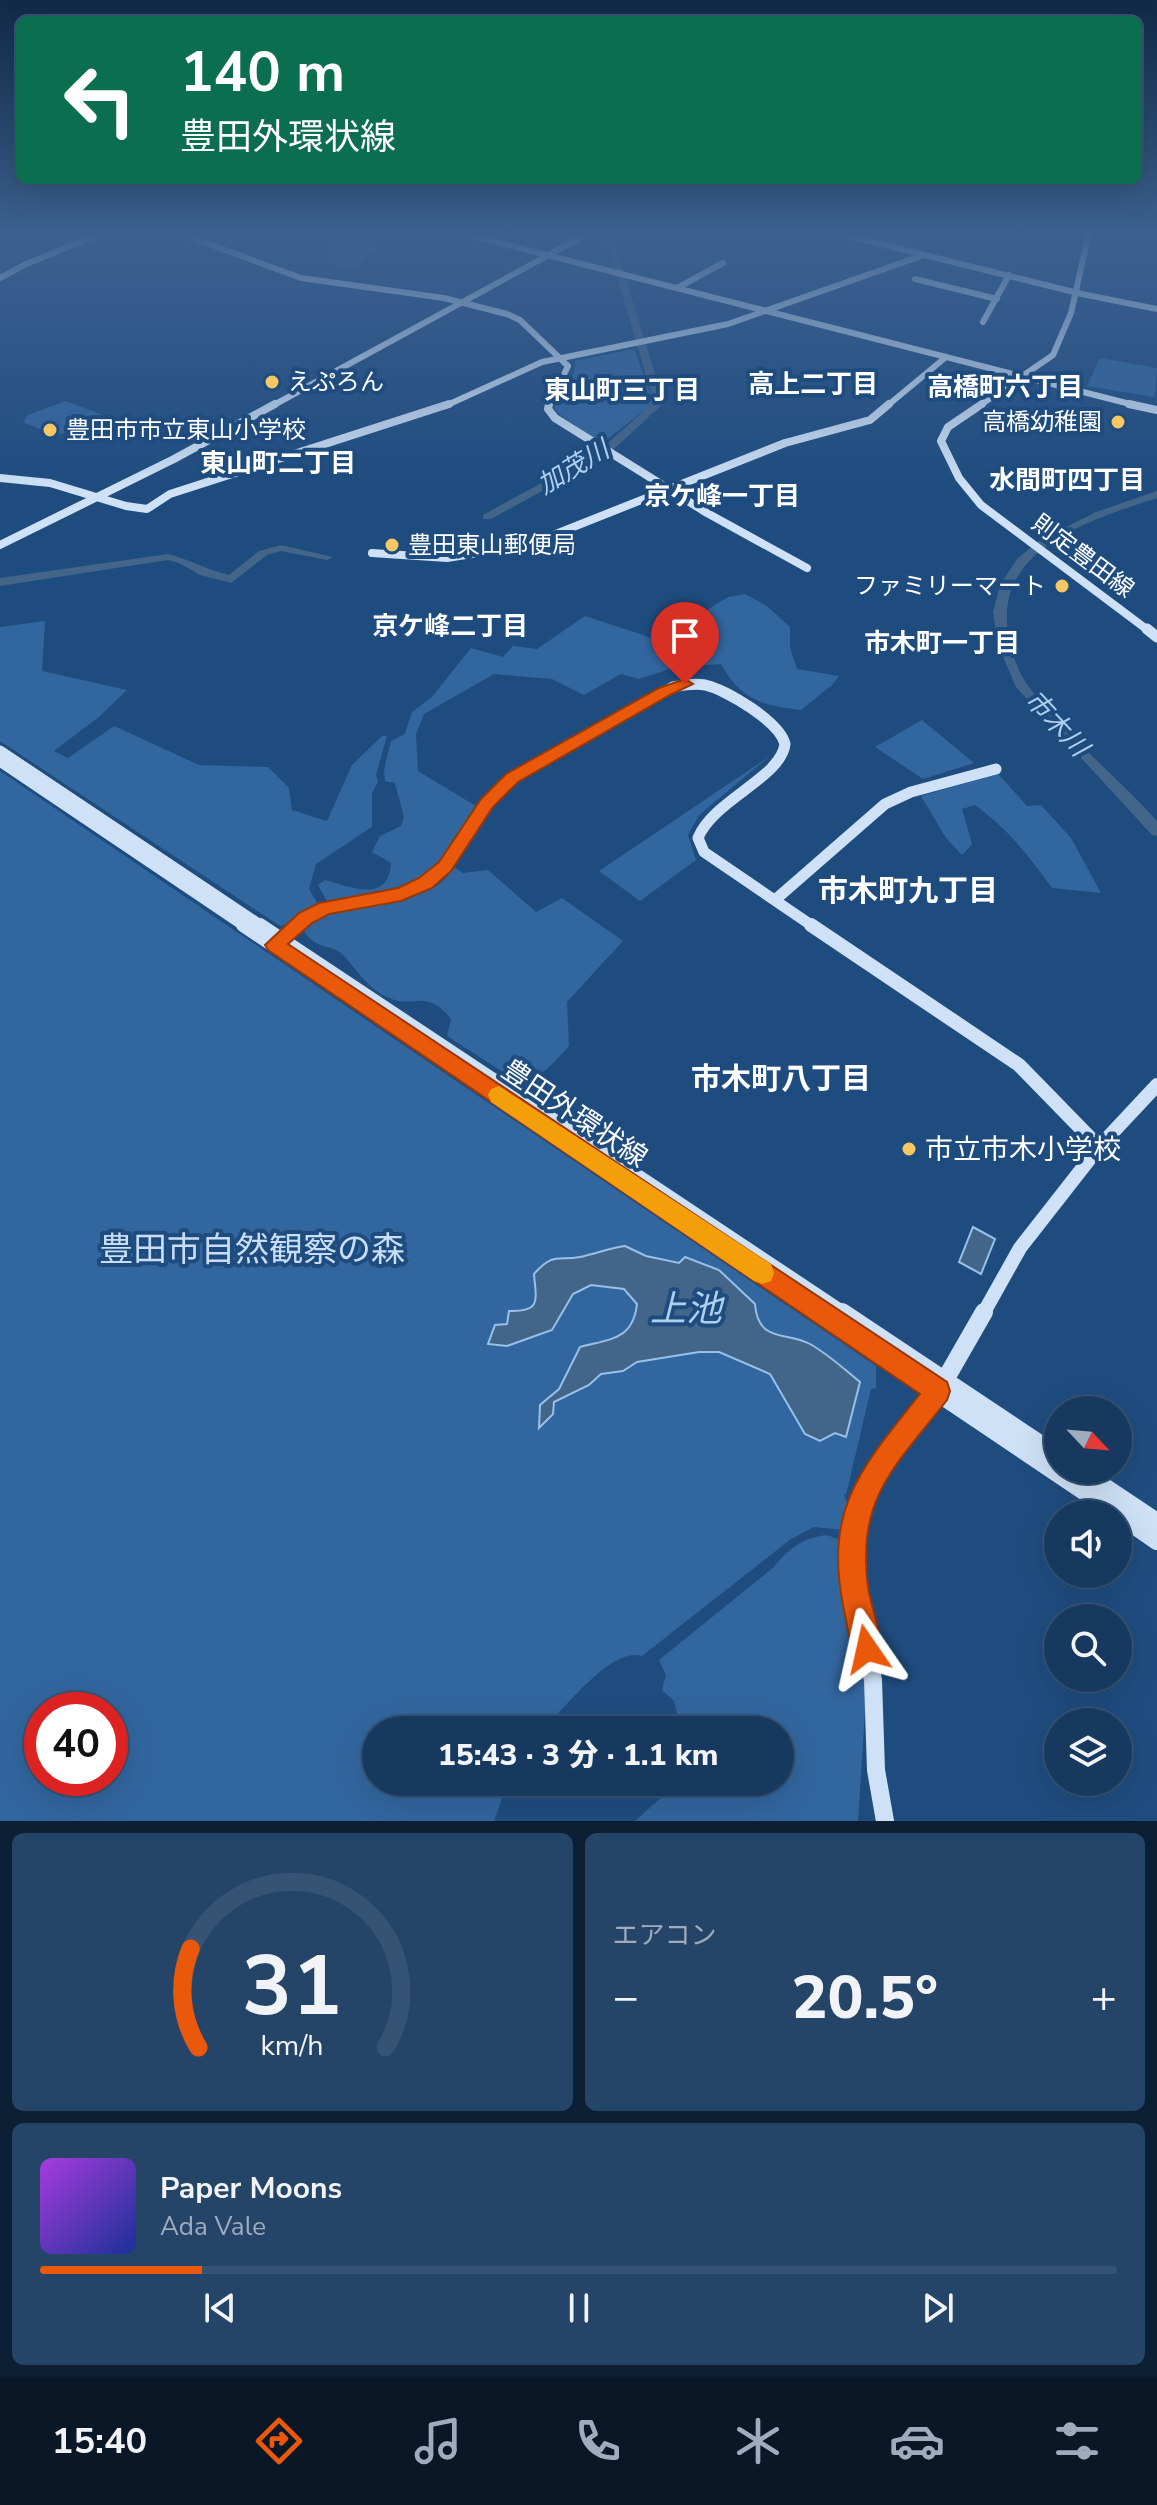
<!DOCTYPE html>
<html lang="ja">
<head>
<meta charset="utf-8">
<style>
	:root { --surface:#17395f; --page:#244468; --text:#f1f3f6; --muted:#9eacbd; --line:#365374; --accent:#ea580c }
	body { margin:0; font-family:"Nunito Sans","Noto Sans JP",sans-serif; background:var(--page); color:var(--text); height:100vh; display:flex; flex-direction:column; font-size:30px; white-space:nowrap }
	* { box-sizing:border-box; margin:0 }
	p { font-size:26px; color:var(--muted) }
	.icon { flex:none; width:44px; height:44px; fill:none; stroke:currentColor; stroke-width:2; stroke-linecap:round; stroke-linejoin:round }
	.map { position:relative; height:1821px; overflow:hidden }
	.panel { display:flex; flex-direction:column; gap:12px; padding:12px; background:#0d1f34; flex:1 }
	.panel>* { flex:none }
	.guide { position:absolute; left:16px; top:16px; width:1126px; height:168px; border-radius:12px; box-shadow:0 8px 32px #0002,0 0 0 2px var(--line); background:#0b6e4f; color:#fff; overflow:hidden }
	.needle { width:52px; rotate:116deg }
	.fabs { position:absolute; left:1044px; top:1396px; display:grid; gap:16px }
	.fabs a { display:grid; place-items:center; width:88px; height:88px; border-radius:50%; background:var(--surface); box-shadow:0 8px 32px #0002,0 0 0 2px var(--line); font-size:40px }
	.speed { position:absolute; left:24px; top:1692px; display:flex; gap:16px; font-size:40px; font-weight:700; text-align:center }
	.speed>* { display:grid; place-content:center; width:104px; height:104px; border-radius:50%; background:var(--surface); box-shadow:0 8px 32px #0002,0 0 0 2px var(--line); line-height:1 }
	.speed .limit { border:12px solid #d22; background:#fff; color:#111 }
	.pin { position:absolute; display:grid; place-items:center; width:68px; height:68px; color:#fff; margin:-82px -34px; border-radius:50% 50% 50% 0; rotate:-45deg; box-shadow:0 0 8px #0007 }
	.pin .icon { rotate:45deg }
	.me { position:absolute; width:88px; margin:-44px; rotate:349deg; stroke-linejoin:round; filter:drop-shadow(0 0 6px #0008) }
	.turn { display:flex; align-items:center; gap:28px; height:168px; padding:0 32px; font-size:36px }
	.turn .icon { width:104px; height:104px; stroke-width:2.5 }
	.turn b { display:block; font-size:56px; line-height:68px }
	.big { font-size:60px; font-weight:800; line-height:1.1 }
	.panel .tile { flex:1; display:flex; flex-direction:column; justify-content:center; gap:12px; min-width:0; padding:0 28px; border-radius:12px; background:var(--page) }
	.panel .dial { align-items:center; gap:0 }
	.dial svg { height:208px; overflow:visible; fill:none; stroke:var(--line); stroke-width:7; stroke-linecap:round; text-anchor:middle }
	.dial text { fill:var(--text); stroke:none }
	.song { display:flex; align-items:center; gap:24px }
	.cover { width:96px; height:96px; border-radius:12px; background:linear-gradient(135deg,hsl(280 70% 55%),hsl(230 70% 35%)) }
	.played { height:8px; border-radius:4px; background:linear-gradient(90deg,var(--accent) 15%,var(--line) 15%) }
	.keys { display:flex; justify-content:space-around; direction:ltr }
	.heat { display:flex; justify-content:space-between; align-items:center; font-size:44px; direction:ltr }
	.panel .tiles { flex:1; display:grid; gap:12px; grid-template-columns:1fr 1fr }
	.tile:last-child { grid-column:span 2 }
	.trip { position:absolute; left:362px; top:1716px; width:432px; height:80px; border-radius:40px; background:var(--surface); box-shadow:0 8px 32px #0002,0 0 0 2px var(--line); font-weight:800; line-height:80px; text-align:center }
	.tabs { display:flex; height:128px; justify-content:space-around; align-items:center; background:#091726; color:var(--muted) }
	.tabs .icon { width:56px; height:56px }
	.tabs .active { color:var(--accent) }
	.tabs b { font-size:36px; color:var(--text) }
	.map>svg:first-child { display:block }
	.green { fill:#32669e; fill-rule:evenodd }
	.water { fill:#43658a; stroke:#97c0ea; stroke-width:2 }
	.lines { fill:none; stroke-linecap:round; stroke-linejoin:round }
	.river { fill:#43658a; fill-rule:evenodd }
	.secondary-far4 { stroke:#cee1f6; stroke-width:6 }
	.secondary-far3 { stroke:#cee1f6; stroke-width:8 }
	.secondary-far2 { stroke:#cee1f6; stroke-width:11 }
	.secondary-far1 { stroke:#cee1f6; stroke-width:14 }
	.secondary { stroke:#cee1f6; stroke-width:18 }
	.route { fill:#ea580c; stroke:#983908; stroke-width:2 }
	.slow { fill:#f59e0b }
	.poi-dot { fill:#f6c763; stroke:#1f4c7f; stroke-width:3 }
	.labels { text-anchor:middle; stroke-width:8; stroke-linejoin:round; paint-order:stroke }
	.far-poi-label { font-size:24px; fill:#fff; stroke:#1f4c7f; text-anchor:start }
	.far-street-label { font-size:24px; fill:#fff; stroke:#1f4c7f }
	.far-neighbourhood-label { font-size:26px; font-weight:bold; fill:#fff; stroke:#1f4c7f }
	.far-water-label { font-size:26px; font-style:italic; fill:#aecff0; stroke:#1f4c7f }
	.street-label { font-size:28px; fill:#fff; stroke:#1f4c7f }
	.poi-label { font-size:28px; fill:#fff; stroke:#1f4c7f; text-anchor:start }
	.neighbourhood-label { font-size:30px; font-weight:bold; fill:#fff; stroke:#1f4c7f }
	.near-park-label { font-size:34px; fill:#c7def6; stroke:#1f4c7f }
	.near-water-label { font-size:36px; font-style:italic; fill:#aecff0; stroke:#1f4c7f }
</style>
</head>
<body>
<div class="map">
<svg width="1157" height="1821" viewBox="0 0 1157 1821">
	<rect width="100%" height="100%" fill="#1f4c7f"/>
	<path class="green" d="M337,241l43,6 -25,21 -27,-4 3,-20z
		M634,349l20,54 -53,41 -42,-30 -5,-6c6,-18 23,-27 21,-47z
		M1100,358l57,10 -2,29 -68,-11z
		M66,401l42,16 -52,19 -33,-14 5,-7z
		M745,594l22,12 23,21v21l7,21 42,7 -7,9 -31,25c-39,-4 -61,-11 -80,-46l-45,3 -37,12 -18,-5 -37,21 -32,-16 -58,-5 -70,40 -8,20 2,37 58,35v6l-33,49 -20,16 -13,7 -82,19 -10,-18 7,-5c23,6 64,25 66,-17l-19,-11 8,-16 21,-10 3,-9 -9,-34 -10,-2 -1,-11 7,-29 14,-7 7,-22 19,-14 40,-50 32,9 10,-11 24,3 48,-33 73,24 70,-43z
		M45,621l-3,50 85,19 -27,26 -46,35 14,7 46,-32 85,39 69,2 21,21 3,22 35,11 25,-56 30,-29h5l-11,39 2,7 -6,11v34l-56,37 -7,25 9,15c-8,13 -23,20 -38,22l-280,-185v-114z
		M922,720l52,43 -51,16 -48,-32z
		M770,756l-71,59 -11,20 8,25 -56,41 -41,-30z
		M0,771l876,595v22l-5,1 -25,106 -2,-1 5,15 -6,21 -29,-3 -23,12 -149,117c-29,-9 -72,46 -91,65l-4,9h-171v52h138l-9,8 -11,31h-494zM42,1710h68v68h-68z
		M998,774l29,32 14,-1 30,33 30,55 -49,-5c-23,-32 -45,-60 -77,-83l-13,4 10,35 -10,11 -16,-17 -25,-42z
		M454,867l9,6 25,-3 48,42 26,-14 61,43 -56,61 2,44c-15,16 -27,32 -49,37l-73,-47 4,-17c-24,-31 -37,-10 -62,-21 -21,-9 -31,-27 -45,-42 -11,-13 -27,-4 -41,-26 14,-10 28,-18 44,-23 37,-9 85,-2 107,-40z
		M827,1535l18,7 -1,41 23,98 -9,140h-223l31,-28 6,-11h108v-52h-99l-7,-29 -12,-11 4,-15 -7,-15 115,-93c14,-18 30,-30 53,-32z"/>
	<path class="water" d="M973,1227l22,12 -14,35 -22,-12z
		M625,1246l21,10 33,7 6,-6 34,13 36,34c3,40 32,27 55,40 18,10 34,25 50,38l-14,55 -11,-4 -15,8 -15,-7 -35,-60 -51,-22h-20l-62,10 -14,9 -22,3 -12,11 -35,17 -1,12 -14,14 1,-23 19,-16 21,-42c30,-8 53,-7 57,-43l-13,-15 -33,-4 -18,9 -21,36 -45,16 -19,-2 7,-19 12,-1 2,-13c33,1 27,-11 25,-37 19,-22 24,-13 46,-17 15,-3 30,-9 45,-11z"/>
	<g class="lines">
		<path class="river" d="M594,233c14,0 16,6 23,17l47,153 -58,53 -115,63h-8v-4l115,-63 56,-50 -45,-152 -6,-11z
			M1157,491v7c-63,21 -162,49 -149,133 3,18 8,37 18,52 36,50 90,92 131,138v15l-5,-1 -136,-148 -18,-42 -5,-33 7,-27 17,-26 23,-19 56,-28z
			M281,545l52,12 -6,3 -46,-9 -14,4 -36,28 -31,-8 -21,-12 -11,-3 -168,26v-8l168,-24c21,5 39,16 61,21l30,-24z"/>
		<path class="secondary-far4" d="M179,233l122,45 143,20 63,16 13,6 48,46 -19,40
			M461,233l677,173
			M836,233l246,61 75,15
			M0,278l26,-14 77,-31
			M915,279l82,20
			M677,288l46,-25
			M983,322l26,-47
			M272,406l317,-173
			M445,406l97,-44 186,-38 196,-69
			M887,406l59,-49
			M979,406l74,-51 18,-42 18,-80"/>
		<path class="secondary-far3" d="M549,404l-1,5 7,9 152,95 100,55
			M982,404l-34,23 -7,14 18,37 22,27 168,126
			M1129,404l28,6
			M0,478l50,5 76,23 21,3 23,-15 279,-90
			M0,545l174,-86 101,-55
			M372,553l75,5 81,-13 257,-102 85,-23 19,-16"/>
		<path class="secondary-far2" d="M1147,629l10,8
			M0,751l263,176
			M0,761l246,166
			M775,900l110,-96 26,-12 85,-23
			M295,927l30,-19 68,-12 32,-13 20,-16 42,-64 25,-25 161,-91c11,-2 21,-4 32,-2 22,5 75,37 80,59 -4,34 -72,56 -87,94l6,14 110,75"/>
		<path class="secondary-far1" d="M243,925l578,389
			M260,925l585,389
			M811,925l208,140 80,82
			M279,940l18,-15
			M983,1314l37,-66 79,-101 58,-62"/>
		<path class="secondary" d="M818,1312l300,202
			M842,1312l216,144
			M945,1380l39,-68
			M1079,1470l78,52
			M1118,1514l39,27
			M885,1821l-9,-51 -3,-90 -19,-93 -2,-48 8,-39 20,-35 58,-74"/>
	</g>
	<linearGradient id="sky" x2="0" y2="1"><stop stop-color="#112a46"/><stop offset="0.48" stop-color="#3c6190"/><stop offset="1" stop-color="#3c6190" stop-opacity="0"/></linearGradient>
	<rect width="1157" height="488" fill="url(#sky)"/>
	<path class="route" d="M685,679l8,5 -23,11 -152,87 -25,25 -42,64 -19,17 -31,13 -72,13 -17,9 -24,21 659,438 3,9 -3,9c-51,66 -91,97 -79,187 3,23 18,51 9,73l-10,4 -11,-4c-7,-18 -9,-37 -13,-55 -19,-98 19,-138 77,-211l-652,-444 -3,-5 34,-32 20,-10 79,-15 21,-10 20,-16 42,-63 25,-25 153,-86z"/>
	<path class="slow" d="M499,1086l272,178 3,9 -3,8 -9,3 -8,-3 -263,-179 -3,-7 3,-6z"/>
	<g class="poi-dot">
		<circle cx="272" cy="382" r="8"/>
		<circle cx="1118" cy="422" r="8"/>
		<circle cx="50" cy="430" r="8"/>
		<circle cx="392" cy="545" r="8"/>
		<circle cx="1062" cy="586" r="8"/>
		<circle cx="909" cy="1149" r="8"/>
	</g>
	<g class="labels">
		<g class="far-poi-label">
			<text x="288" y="390">えぷろん</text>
			<text x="1102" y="430" text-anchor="end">高橋幼稚園</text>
			<text x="66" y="438">豊田市市立東山小学校</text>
			<text x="408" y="553">豊田東山郵便局</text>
			<text x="1046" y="594" text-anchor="end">ファミリーマート</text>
		</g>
		<g class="far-street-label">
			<text transform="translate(1083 556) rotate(37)" y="8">則定豊田線</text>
		</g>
		<g class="far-neighbourhood-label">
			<text x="813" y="393">高上二丁目</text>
			<text x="1005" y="396">高橋町六丁目</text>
			<text x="622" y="399">東山町三丁目</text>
			<text x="278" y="472">東山町二丁目</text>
			<text x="1067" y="489">水間町四丁目</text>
			<text x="722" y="505">京ケ峰一丁目</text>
			<text x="450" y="635">京ケ峰二丁目</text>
			<text x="942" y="652">市木町一丁目</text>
		</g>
		<g class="far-water-label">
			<text transform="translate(573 467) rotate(-31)" y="9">加茂川</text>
			<text transform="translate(1057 723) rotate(47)" y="9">市木川</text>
		</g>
		<g class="street-label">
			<text transform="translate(575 1113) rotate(34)" y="10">豊田外環状線</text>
		</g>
		<g class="poi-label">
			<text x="925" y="1159">市立市木小学校</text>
		</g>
		<g class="neighbourhood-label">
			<text x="908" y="901">市木町九丁目</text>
			<text x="781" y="1089">市木町八丁目</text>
		</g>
		<g class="near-park-label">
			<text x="252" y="1261">豊田市自然観察の森</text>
		</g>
		<g class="near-water-label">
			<text x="686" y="1321">上池</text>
		</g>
	</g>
</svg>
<div class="fabs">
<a><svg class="needle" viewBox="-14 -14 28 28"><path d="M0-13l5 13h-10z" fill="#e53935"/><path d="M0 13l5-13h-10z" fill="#9eacbd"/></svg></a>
<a><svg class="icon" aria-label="sound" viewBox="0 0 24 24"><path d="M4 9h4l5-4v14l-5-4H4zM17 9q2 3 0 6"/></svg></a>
<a><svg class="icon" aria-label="search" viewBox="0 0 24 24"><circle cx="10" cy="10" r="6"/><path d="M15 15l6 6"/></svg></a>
<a><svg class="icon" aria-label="layers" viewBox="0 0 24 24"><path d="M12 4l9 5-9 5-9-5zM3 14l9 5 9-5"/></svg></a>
</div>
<div class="speed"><div class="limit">40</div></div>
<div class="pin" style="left:685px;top:684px;background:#d93025"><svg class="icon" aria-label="arrive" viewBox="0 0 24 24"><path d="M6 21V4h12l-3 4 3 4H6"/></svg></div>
<svg class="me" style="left:867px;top:1649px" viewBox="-20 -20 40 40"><path d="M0-17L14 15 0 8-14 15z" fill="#ea580c" stroke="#fff" stroke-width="4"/></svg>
<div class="trip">15:43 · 3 分 · 1.1 km</div>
<div class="guide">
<div class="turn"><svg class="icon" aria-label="left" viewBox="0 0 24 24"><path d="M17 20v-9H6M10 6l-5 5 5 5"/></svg><div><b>140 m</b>豊田外環状線</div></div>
</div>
</div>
<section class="panel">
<div class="tiles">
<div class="tile dial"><svg viewBox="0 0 100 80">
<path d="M14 69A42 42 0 1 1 86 69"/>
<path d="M14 69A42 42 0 0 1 11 31" stroke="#ea580c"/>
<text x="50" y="56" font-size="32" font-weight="700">31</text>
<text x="50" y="72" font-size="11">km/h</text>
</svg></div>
<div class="tile"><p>エアコン</p>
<div class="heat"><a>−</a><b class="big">20.5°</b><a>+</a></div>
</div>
<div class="tile">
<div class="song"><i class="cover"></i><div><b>Paper Moons</b><p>Ada Vale</p></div></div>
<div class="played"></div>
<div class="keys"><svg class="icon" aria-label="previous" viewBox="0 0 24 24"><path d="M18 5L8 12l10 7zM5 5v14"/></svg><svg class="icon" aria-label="pause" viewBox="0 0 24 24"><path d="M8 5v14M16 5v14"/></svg><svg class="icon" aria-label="next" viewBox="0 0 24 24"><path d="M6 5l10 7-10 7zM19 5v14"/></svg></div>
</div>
</div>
</section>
<nav class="tabs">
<b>15:40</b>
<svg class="icon active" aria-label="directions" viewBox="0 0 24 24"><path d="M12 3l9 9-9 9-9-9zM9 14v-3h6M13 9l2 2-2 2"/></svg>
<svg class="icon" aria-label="music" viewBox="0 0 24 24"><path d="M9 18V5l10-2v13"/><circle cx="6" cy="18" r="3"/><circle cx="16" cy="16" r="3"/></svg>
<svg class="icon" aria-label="phone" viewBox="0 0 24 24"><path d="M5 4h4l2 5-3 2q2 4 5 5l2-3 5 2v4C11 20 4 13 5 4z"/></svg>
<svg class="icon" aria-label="climate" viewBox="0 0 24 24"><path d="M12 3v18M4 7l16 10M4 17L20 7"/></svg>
<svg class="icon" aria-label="car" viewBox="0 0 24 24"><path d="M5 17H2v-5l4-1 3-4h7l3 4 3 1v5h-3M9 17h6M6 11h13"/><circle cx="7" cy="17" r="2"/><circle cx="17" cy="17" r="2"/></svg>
<svg class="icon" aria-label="filters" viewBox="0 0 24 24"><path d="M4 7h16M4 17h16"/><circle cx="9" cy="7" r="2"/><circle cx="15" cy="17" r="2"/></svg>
</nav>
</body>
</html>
